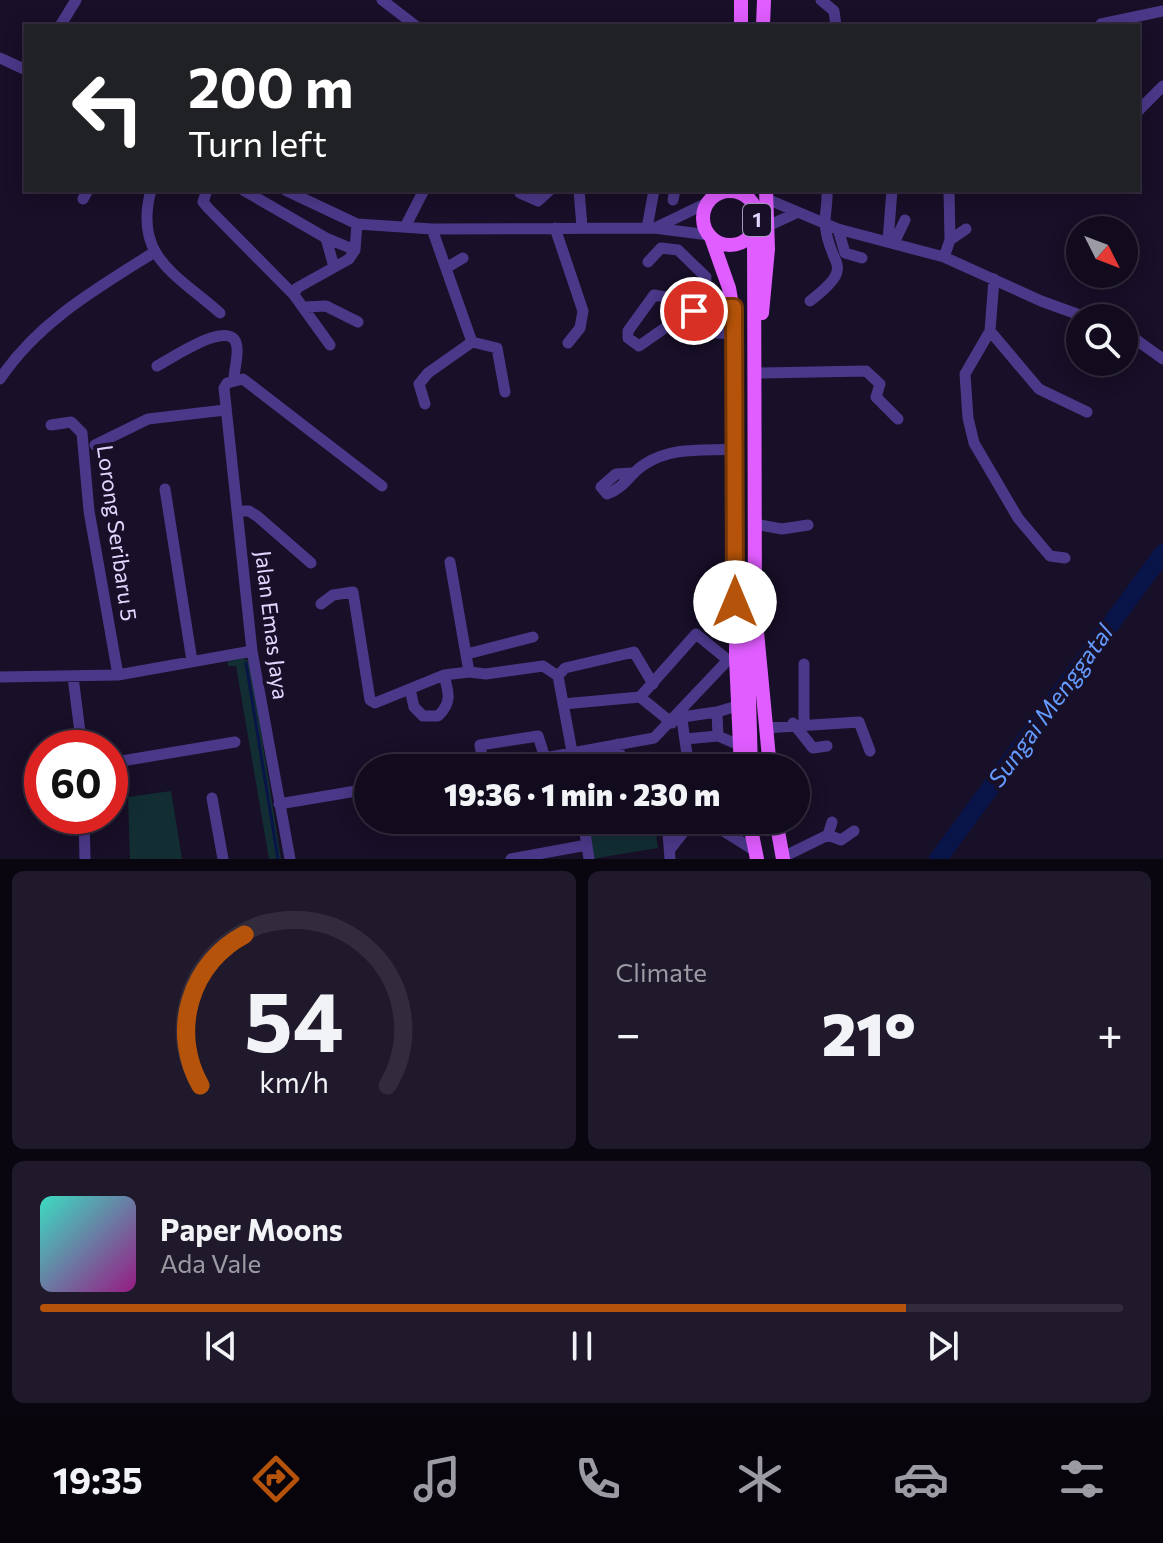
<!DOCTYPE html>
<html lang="en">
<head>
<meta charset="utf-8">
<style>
	:root { --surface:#120b1e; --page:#1f192b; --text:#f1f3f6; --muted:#9c9ba4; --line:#312b3c; --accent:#b45309 }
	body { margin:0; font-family:Commissioner,sans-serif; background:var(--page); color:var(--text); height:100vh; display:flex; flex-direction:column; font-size:30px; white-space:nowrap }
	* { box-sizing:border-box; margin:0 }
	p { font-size:26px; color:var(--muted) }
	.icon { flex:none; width:44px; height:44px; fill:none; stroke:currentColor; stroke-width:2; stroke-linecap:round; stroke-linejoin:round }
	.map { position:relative; height:859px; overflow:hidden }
	.drawer { display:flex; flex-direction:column; gap:12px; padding:12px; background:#0a0610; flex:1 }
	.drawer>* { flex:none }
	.banner { position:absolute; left:24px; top:24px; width:1116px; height:168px; border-radius:0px; box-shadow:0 4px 20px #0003,0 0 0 2px var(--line); background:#202124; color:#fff; overflow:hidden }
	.needle { width:52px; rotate:132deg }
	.buttons { position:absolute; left:1066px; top:216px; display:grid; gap:16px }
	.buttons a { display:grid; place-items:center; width:72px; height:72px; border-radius:50%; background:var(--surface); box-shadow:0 4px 20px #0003,0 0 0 2px var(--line); font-size:40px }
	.speed { position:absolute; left:24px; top:730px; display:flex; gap:16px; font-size:40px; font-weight:700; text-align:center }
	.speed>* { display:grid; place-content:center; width:104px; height:104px; border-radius:50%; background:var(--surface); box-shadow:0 4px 20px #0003,0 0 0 2px var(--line); line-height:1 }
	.speed .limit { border:12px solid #d22; background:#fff; color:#111 }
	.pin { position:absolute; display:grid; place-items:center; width:68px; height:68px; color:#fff; margin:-34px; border:4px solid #fff; border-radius:50%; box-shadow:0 2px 8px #0007 }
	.me { position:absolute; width:88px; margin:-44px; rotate:0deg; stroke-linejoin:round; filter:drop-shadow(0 0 6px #0008) }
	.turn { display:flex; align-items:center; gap:28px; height:168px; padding:0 32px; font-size:36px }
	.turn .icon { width:104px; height:104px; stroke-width:2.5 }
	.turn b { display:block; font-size:56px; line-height:68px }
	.big { font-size:60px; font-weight:800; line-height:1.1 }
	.drawer .widget { flex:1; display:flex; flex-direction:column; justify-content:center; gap:12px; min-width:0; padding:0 28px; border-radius:12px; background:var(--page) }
	.drawer .dial { align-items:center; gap:0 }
	.dial svg { height:208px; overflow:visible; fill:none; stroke:var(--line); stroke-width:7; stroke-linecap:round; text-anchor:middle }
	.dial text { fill:var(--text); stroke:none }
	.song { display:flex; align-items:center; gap:24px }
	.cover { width:96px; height:96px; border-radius:12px; background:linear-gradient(135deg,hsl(170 70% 55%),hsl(310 70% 35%)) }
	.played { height:8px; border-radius:4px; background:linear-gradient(90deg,var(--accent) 80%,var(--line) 80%) }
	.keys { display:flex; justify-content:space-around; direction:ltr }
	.heat { display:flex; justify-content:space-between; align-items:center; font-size:44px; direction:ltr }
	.drawer .tiles { flex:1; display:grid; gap:12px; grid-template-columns:1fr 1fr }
	.widget:last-child { grid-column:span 2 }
	.trip { position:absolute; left:354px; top:754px; width:456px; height:80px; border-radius:40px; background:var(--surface); box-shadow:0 4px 20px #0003,0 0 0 2px var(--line); font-weight:800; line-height:80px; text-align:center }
	.dock { display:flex; height:128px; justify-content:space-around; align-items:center; background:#07040c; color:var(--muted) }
	.dock .icon { width:56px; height:56px }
	.dock .selected { color:var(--accent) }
	.dock b { font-size:36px; color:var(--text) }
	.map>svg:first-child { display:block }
	.green { fill:#122e33 }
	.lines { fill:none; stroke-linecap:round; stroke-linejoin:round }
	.stream { stroke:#091448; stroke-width:3 }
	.river { stroke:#091448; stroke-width:18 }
	.minor { stroke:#4a3989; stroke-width:11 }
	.major { stroke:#e05dff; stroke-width:14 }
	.route-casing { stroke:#753606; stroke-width:20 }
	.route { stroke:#b45309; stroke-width:14 }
	.labels { text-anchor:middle; stroke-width:8; stroke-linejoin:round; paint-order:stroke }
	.shield { fill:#180f28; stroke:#a69abe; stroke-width:2 }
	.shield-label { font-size:20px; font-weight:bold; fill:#e3d6ff }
	.street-label { font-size:22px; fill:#e3d6ff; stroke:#180f28 }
	.water-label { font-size:24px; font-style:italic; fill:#649bff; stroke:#180f28 }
</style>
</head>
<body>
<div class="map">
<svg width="1163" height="859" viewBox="0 0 1163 859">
	<rect width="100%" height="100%" fill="#180f28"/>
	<path class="green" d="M242,657l8,5 31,197h-12l-33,-193h-8l-1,-6z
		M171,791l11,68h-52l-2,-62z
		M613,820h41l4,28 -67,11 -2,-33z"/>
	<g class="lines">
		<path class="stream" d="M246,663l32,196"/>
		<path class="river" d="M938,859l225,-306"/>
		<path class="minor" d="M382,0l34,26
			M821,0l13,11 2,15
			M1101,24l62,-13
			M60,26l16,-26
			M0,58l26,12
			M1138,111l25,-25
			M151,190c-18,67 25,84 69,123
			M207,190l-4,12 6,7 85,86
			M243,190l83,48 8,29
			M285,190l72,34 75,5 222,-1 55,7
			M579,190l3,37
			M520,193l18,8 12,-11
			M83,199l5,-9
			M767,199l71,30 106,28 97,44 47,17
			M673,200l2,-10
			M768,226l28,-13
			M405,227l19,-37
			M555,228l28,83 -3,17 -12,15
			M647,228l7,-38
			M655,228l54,-26
			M432,229l40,113 25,6 8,44
			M838,229l7,24 17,5
			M326,238l29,12
			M950,240l16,-11
			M888,241l4,-51
			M894,243l11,-23
			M944,257l6,-17 -1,-50
			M648,262l13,-14 17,2 28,27 -2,30
			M446,268l17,-10
			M994,279l-4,52 -25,43 3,44 6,25 44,75 32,38 15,2
			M810,301c49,-38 18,-33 15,-78 0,-11 3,-22 2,-33
			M305,307l21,-1 32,16
			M682,316l-17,-19 -11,-2 -26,36v7l11,8 43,-30 22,-9h30
			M990,331l49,58 48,23
			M1124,331l39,28
			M717,333l20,1
			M330,345l-36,-50 3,-7 52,-29 6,-9 2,-26
			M157,366c14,-7 78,-52 80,-18 1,10 -3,22 -3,32
			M756,373l110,-2 14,13 -4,13 22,22
			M0,379c38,-57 96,-90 153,-126
			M425,404l-6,-20 9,-11 44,-31
			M51,425l20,-3 11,11 7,78 29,164
			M95,445l53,-26 77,-9
			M632,473l-16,1 -15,13 6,7c18,-6 23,-21 38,-30 28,-18 59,-13 91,-15
			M165,489l27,172
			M238,511h11l8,5 54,47
			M755,524l27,5 26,-4
			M450,562l19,110 17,2 57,-8 15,10 17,92
			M321,604l12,-9 20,-3 17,108 5,3 69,-28 25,-3
			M467,654l66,-17
			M804,664v58
			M558,676l7,-8 69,-16 19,32
			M0,677l118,-2 134,-24
			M73,677l9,71
			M410,689l4,18 9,9h15c14,-13 11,-23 6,-41
			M640,697l32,26
			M563,704l77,-7 56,-63 32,26
			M737,706l-20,6 1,24 21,9
			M681,713l8,55
			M682,717l35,-5
			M793,723l20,25 14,-2
			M765,728l94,-6 11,29
			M685,739l33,-3
			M618,744l4,24
			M110,763l125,-21
			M484,768l-4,-23 58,-9 7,22
			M490,768l164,-30 74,-78 8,-2
			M212,798l11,61
			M279,804l89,-15
			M84,816l1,43
			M583,820l6,39
			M667,820l3,39
			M706,820l48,30
			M718,826h12l9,-6
			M828,835l4,-13
			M671,848l22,-28
			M783,857l45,-22 13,5 13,-9
			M290,859l-38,-208 -28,-263 3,-5 16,-4 139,107
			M511,859l76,-14"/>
		<path class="major" d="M741,26v-26
			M763,26l1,-26
			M703 218a27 27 0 1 1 54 0a27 27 0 1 1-54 0Z
			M754,230l1,381 15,157
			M711,237l18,51 8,46 -1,324 5,110
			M762,313l6,-64 -2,-59
			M751,768l-4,-141 6,-12
			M749,820l8,39
			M776,820l7,39"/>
	</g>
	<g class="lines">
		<defs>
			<path id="route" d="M694,311l10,-4h30l1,295"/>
		</defs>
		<use href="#route" class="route-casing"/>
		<use href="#route" class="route"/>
	</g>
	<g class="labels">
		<rect class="shield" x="743" y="204" width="28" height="32" rx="6"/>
		<g class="shield-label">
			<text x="757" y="227">1</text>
		</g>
		<g class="street-label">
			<text transform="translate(117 533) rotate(82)" y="8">Lorong Seribaru 5</text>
			<text transform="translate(272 625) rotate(83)" y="8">Jalan Emas Jaya</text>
		</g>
		<g class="water-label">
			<text transform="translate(1051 706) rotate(-54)" y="8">Sungai Menggatal</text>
		</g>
	</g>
</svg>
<div class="buttons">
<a><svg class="needle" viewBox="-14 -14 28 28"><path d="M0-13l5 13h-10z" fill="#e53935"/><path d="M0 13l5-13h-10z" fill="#9c9ba4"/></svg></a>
<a><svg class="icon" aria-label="search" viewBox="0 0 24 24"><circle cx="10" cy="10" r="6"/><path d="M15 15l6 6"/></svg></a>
</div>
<div class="speed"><div class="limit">60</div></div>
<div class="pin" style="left:694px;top:311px;background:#d93025"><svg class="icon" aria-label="arrive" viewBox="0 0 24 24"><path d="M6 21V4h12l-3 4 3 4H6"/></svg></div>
<svg class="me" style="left:735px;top:602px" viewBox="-20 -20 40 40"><circle r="19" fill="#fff"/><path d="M0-13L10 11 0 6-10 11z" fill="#b45309"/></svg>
<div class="trip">19:36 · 1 min · 230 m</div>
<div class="banner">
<div class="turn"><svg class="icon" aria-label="left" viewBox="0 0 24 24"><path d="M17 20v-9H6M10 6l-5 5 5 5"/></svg><div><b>200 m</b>Turn left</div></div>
</div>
</div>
<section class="drawer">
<div class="tiles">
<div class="widget dial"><svg viewBox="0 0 100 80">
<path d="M14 69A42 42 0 1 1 86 69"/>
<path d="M14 69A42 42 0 0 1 31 11" stroke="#b45309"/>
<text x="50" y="56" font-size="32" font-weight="700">54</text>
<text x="50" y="72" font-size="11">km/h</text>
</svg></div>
<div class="widget"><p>Climate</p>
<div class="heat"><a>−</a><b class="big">21°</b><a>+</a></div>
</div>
<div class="widget">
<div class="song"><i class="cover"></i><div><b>Paper Moons</b><p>Ada Vale</p></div></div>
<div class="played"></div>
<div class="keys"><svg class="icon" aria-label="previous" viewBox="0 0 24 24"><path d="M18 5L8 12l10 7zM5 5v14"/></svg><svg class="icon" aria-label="pause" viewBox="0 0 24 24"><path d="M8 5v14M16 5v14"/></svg><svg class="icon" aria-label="next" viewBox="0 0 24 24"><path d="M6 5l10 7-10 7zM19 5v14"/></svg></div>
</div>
</div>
</section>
<nav class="dock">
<b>19:35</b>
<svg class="icon selected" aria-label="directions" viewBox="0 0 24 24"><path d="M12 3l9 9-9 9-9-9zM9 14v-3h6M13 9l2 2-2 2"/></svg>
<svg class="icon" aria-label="music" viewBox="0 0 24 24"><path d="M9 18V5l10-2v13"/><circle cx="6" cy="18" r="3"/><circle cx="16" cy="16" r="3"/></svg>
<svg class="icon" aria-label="phone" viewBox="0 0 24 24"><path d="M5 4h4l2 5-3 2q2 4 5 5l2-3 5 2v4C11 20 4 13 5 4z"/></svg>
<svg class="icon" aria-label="climate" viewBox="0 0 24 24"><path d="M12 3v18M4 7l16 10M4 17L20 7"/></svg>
<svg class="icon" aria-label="car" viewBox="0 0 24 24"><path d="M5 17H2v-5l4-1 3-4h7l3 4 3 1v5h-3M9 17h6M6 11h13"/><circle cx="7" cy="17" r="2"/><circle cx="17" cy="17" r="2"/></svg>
<svg class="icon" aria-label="filters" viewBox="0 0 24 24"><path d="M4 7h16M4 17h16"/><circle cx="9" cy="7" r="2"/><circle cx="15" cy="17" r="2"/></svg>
</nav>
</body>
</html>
